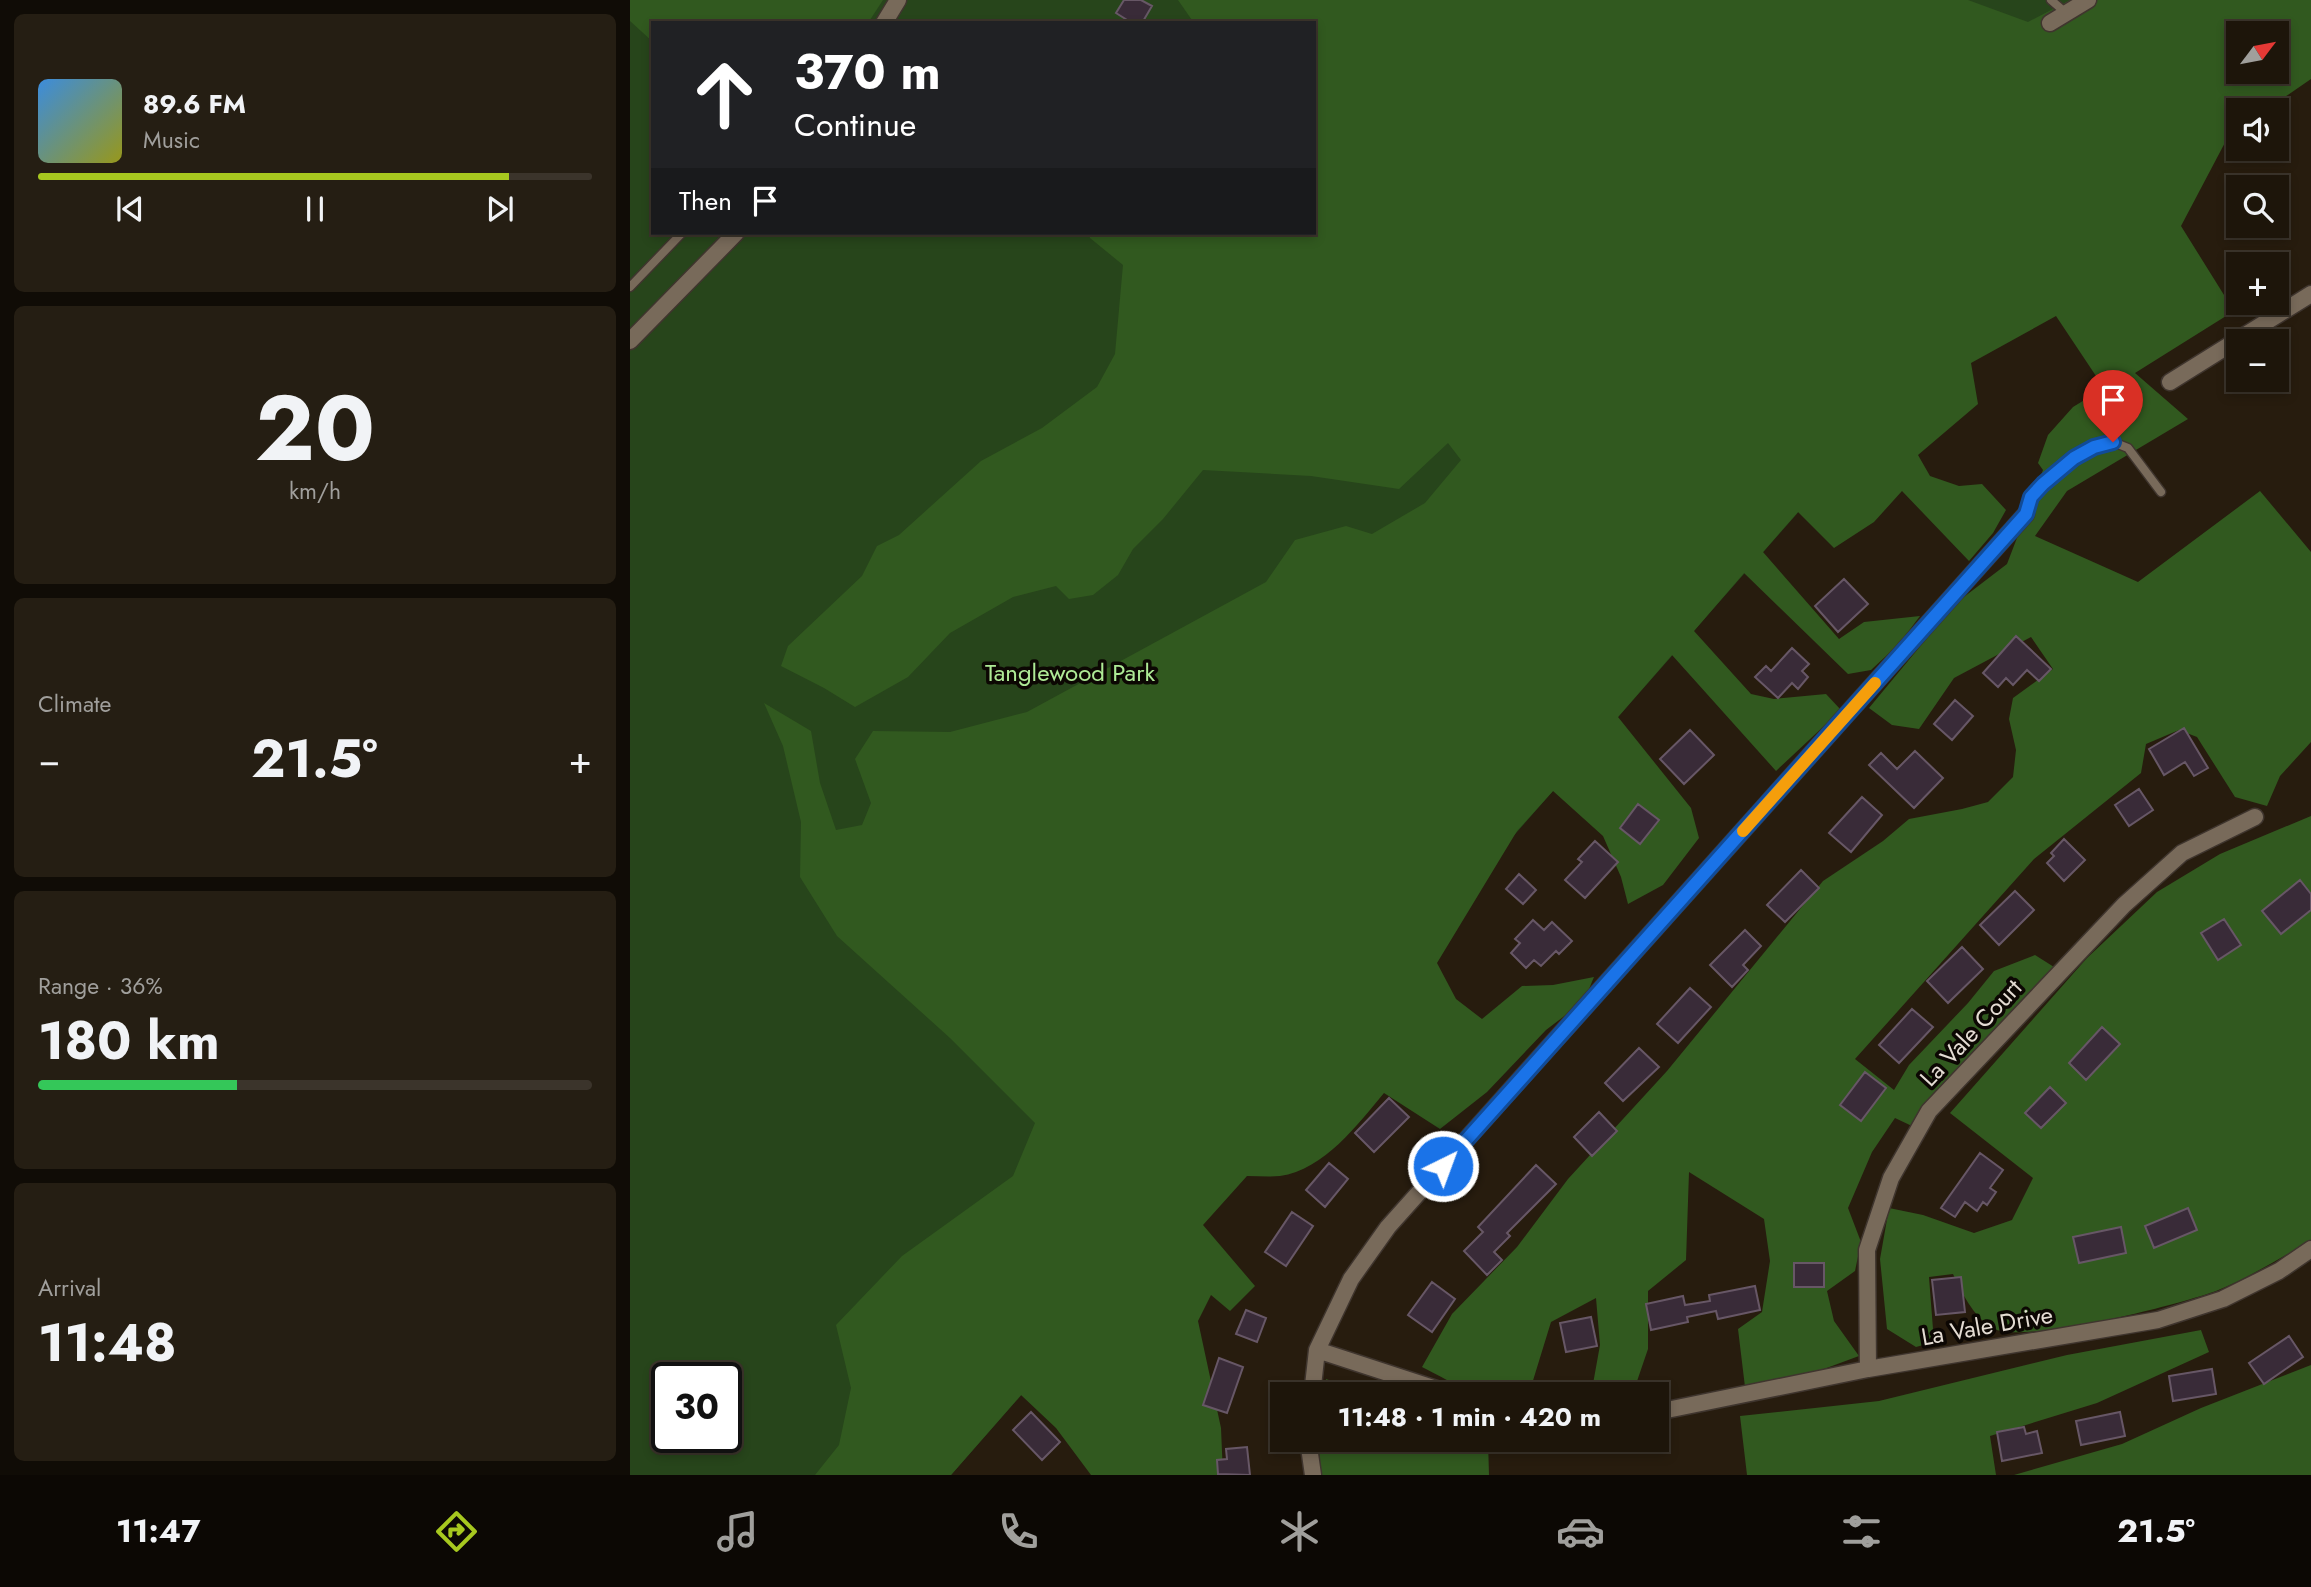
<!DOCTYPE html>
<html lang="en">
<head>
<meta charset="utf-8">
<style>
	:root { --surface:#1d150a; --page:#251e13; --text:#f1f3f6; --muted:#a09f9c; --line:#3b342b; --accent:#a7c81f }
	body { margin:0; font-family:Jost,sans-serif; background:var(--page); color:var(--text); height:100vh; display:flex; flex-direction:column; font-size:26px; white-space:nowrap }
	* { box-sizing:border-box; margin:0 }
	p { font-size:23px; color:var(--muted) }
	.icon { flex:none; width:38px; height:38px; fill:none; stroke:currentColor; stroke-width:2; stroke-linecap:round; stroke-linejoin:round }
	.map { position:relative; flex:1; overflow:hidden }
	.drawer { display:flex; flex-direction:column; gap:14px; padding:14px; background:#100c06; width:630px }
	.drawer>* { flex:none }
	.banner { position:absolute; left:21px; top:21px; width:665px; height:214px; border-radius:0px; box-shadow:0 4px 10px #0003,0 0 0 2px var(--line); background:#202124; color:#fff; overflow:hidden }
	.needle { width:46px; rotate:58deg }
	.controls { position:absolute; left:1596px; top:21px; display:grid; gap:14px }
	.controls a { display:grid; place-items:center; width:63px; height:63px; border-radius:0px; background:var(--surface); box-shadow:0 4px 10px #0003,0 0 0 2px var(--line); font-size:35px }
	.speed { position:absolute; left:21px; top:1362px; display:flex; gap:14px; font-size:35px; font-weight:700; text-align:center }
	.speed>* { display:grid; place-content:center; width:91px; height:91px; border-radius:50%; background:var(--surface); box-shadow:0 4px 10px #0003,0 0 0 2px var(--line); line-height:1 }
	.speed .limit { border:4px solid #111; border-radius:10px; background:#fff; color:#111 }
	.pin { position:absolute; display:grid; place-items:center; width:60px; height:60px; color:#fff; margin:-72px -30px; border-radius:50% 50% 50% 0; rotate:-45deg; box-shadow:0 0 7px #0007 }
	.pin .icon { rotate:45deg }
	.me { position:absolute; width:77px; margin:-38px; rotate:42deg; stroke-linejoin:round; filter:drop-shadow(0 0 5px #0008) }
	.turn { display:flex; align-items:center; gap:24px; height:147px; padding:0 28px; font-size:32px }
	.turn .icon { width:91px; height:91px; stroke-width:2.5 }
	.turn b { display:block; font-size:49px; line-height:60px }
	.then { display:flex; align-items:center; height:66px; padding:0 28px; background:#0003; gap:14px; font-size:26px }
	.big { font-size:52px; font-weight:700; line-height:1.1 }
	.drawer .widget { flex:1; display:flex; flex-direction:column; justify-content:center; gap:10px; min-width:0; padding:0 24px; border-radius:10px; background:var(--page) }
	.drawer .dial { align-items:center; gap:0 }
	.dial b { font-size:91px; line-height:1 }
	.song { display:flex; align-items:center; gap:21px }
	.cover { width:84px; height:84px; border-radius:10px; background:linear-gradient(135deg,hsl(210 70% 55%),hsl(60 70% 35%)) }
	.played { height:7px; border-radius:4px; background:linear-gradient(90deg,var(--accent) 85%,var(--line) 85%) }
	.keys { display:flex; justify-content:space-around; direction:ltr }
	.heat { display:flex; justify-content:space-between; align-items:center; font-size:38px; direction:ltr }
	.charge { height:10px; border-radius:5px; background:linear-gradient(90deg,#34c759 36%,var(--line) 0) }
	.trip { position:absolute; left:640px; top:1382px; width:399px; height:70px; border-radius:0px; background:var(--surface); box-shadow:0 4px 10px #0003,0 0 0 2px var(--line); font-weight:700; line-height:70px; text-align:center }
	.menu { display:flex; height:112px; justify-content:space-around; align-items:center; background:#0c0804; color:var(--muted) }
	.menu .icon { width:49px; height:49px }
	.menu .current { color:var(--accent) }
	.menu b { font-size:32px; color:var(--text) }
	main { display:flex; flex:1; min-height:0 }
	.map>svg:first-child { display:block }
	.green { fill:#27451b; fill-rule:evenodd }
	.forest { fill:#31591f; fill-rule:evenodd }
	.building { fill:#392b38; stroke:#675766; stroke-width:2 }
	.lines { fill:none; stroke-linecap:round; stroke-linejoin:round }
	.lane-casing { stroke:#3f352e; stroke-width:11 }
	.street-casing { stroke:#3f352e; stroke-width:19 }
	.lane { stroke:#786a5a; stroke-width:8 }
	.street { stroke:#786a5a; stroke-width:16 }
	.route-casing { stroke:#114b97; stroke-width:18 }
	.route { stroke:#1a73e8; stroke-width:12 }
	.slow { stroke:#f59e0b; stroke-width:12 }
	.labels { text-anchor:middle; stroke-width:7; stroke-linejoin:round; paint-order:stroke }
	.park-label { font-size:24px; fill:#aeea96; stroke:#0c0703 }
	.street-label { font-size:24px; fill:#e4dcd3; stroke:#0c0703 }
</style>
</head>
<body>
<main>
<section class="drawer">
<div class="widget">
<div class="song"><i class="cover"></i><div><b>89.6 FM</b><p>Music</p></div></div>
<div class="played"></div>
<div class="keys"><svg class="icon" aria-label="previous" viewBox="0 0 24 24"><path d="M18 5L8 12l10 7zM5 5v14"/></svg><svg class="icon" aria-label="pause" viewBox="0 0 24 24"><path d="M8 5v14M16 5v14"/></svg><svg class="icon" aria-label="next" viewBox="0 0 24 24"><path d="M6 5l10 7-10 7zM19 5v14"/></svg></div>
</div>
<div class="widget dial"><b>20</b><p>km/h</p></div>
<div class="widget"><p>Climate</p>
<div class="heat"><a>−</a><b class="big">21.5°</b><a>+</a></div>
</div>
<div class="widget"><p>Range · 36%</p><b class="big">180 km</b><div class="charge"></div></div>
<div class="widget"><p>Arrival</p><b class="big">11:48</b></div>
</section>
<div class="map">
<svg width="1681" height="1475" viewBox="0 0 1681 1475">
	<rect width="100%" height="100%" fill="#271c0e"/>
	<path class="green" d="M0,0h1476l-164,349 -991,1126h-321zM23,23h661v210h-661zM37,1377h59v60h-59z"/>
	<path class="forest" d="M0,0h253l-15,23h-215v19l-23,-21z
		M548,0h790l60,22 42,-22h241v79l-45,31h-28v19l-9,6 -48,91 53,85 -99,62 53,46 -121,72 -32,45 103,46 122,-91 51,61v190l-31,34 -13,30 -32,-9 -38,-60 -18,-7 -33,14 -5,29 -107,86 -179,200 39,31 15,-25 59,-62 26,-32 41,-16 19,12 -140,160 -19,-9 -23,34 -24,56 13,34 -6,29 -28,20 7,30 25,35 -54,20 -60,11 -7,-58 24,-17 8,-51 -6,-42 -75,-47 -3,88 -38,31v58l-14,41 -5,5h-38l9,-50 -4,-47 -45,24 -20,65c-48,19 -67,1 -109,-20l30,-53 65,-67 51,-68 99,-108 156,-190 60,-40 26,-22 53,-10 26,-7 25,-25 3,-27 -7,-31 4,-21 40,-29 -22,-32 -77,41 -35,51 -27,-4 -23,-17 87,-105 51,-39 36,-94 -5,-7 10,-28 25,-28 31,-19 -48,-72 -85,47 7,41 -60,51 12,21 29,10 23,-2 24,26 -13,23 -24,28 -67,-70 -28,31 -40,26 -36,-36 -35,40 76,87 25,-17 56,-6 -21,28 -28,26 -23,4 -104,-101 -50,58 57,63 23,5 52,-5 15,16 -65,61 -104,-116 -54,62 73,91 8,30 -36,47 -35,19 -7,-27 -18,-41 -50,-45 -36,40 -80,132 19,36 26,20 40,-33 31,-1 41,-8 -10,24 -38,29 -59,62 -47,37 -56,-36c-26,31 -60,77 -104,83 -10,1 -22,0 -33,0l-44,49 52,61 -25,25 -19,-16 -13,26 23,107 2,47h-132l-35,-47 -35,-33 -70,80h-136l24,-30 12,-57 -15,-63 66,-69 111,-80 22,-53 -85,-85 -113,-102 -37,-59 1,-55 -18,-76 -19,-43 47,28 9,52 16,47 26,-5 9,-22 -16,-44 18,-28 77,1 77,-20 239,-130 29,-42 51,-14 26,8 53,-31 36,-43 -13,-17 -49,46 -88,-13 -108,-6 -40,49 -30,30 -15,26 -25,20 -24,4 -13,-13 -43,11 -63,36 -42,44 -53,30 -31,-19 -43,-22 7,-20 74,-70 15,-30 22,-11 82,-74 61,-33 55,-41 18,-33 8,-89 -33,-27 -1,-5h225v-210h-120zM1608,33h39v39h-39z
		M1681,816v425c-30,16 -64,38 -95,50 -36,13 -197,56 -226,36 -18,-13 -28,-34 -37,-53l-24,3 5,65 -18,5 -29,-18 -7,-70 9,-51 34,7 51,18 38,-13 21,-42 -83,-65 137,-155 70,-66 63,-38z
		M1571,1330l8,22 -112,51 -107,33 6,39h-249l-7,-59 139,-15 188,-46z
		M1681,1365v110h-297l108,-31 79,-36z
		M696,1379l47,16h-49z
		M688,1440h170l1,35h-168z"/>
	<path class="building" d="M494,0h17l11,6 -10,17h-10l-16,-10z
		M1214,579l24,25 -30,28 -23,-26z
		M1386,636l35,33 -12,12 -12,-11 -14,15 -7,-7 -8,9 -15,-14z
		M1162,648l17,16 -7,7 6,6 -10,12 -6,-6 -14,15 -23,-21 11,-11 5,5z
		M1325,700l18,16 -21,24 -18,-16z
		M1554,728l24,40 -14,8 -9,-14 -21,13 -15,-26z
		M1060,730l24,25 -30,29 -24,-25z
		M1285,751l28,27 -29,30 -45,-43 12,-12 16,16z
		M1509,789l14,21 -24,16 -14,-21z
		M1232,797l20,18 -31,37 -22,-19z
		M1008,804l21,16 -19,24 -20,-16z
		M1434,839l21,21 -21,21 -17,-18 7,-7 -3,-3z
		M965,841l23,21 -33,36 -20,-18 17,-18 -4,-3z
		M1171,870l18,18 -34,34 -18,-17z
		M889,874l17,16 -13,14 -17,-15z
		M1670,880l11,14v16l-30,24 -19,-23z
		M1385,891l19,19 -35,35 -19,-20z
		M1594,919l17,26 -23,15 -17,-27z
		M903,920l11,10 8,-8 20,19 -13,13 -3,-3 -15,15 -7,-6 -8,8 -15,-15 9,-10 -5,-4z
		M1115,930l16,16 -18,19 5,5 -16,17 -22,-22z
		M1332,947l21,22 -35,34 -21,-22z
		M1060,988l21,19 -33,36 -21,-19z
		M1282,1009l21,18 -34,36 -20,-18z
		M1472,1027l18,17 -34,36 -17,-17z
		M1009,1048l20,19 -36,34 -18,-18z
		M1235,1072l21,16 -25,33 -21,-16z
		M1420,1087l16,16 -25,25 -16,-15z
		M759,1098l20,19 -35,35 -19,-19z
		M969,1112l18,19 -25,25 -18,-19z
		M1350,1153l23,17 -13,18 6,4 -9,13 -4,-3 -6,9 -12,-9 -10,15 -14,-9z
		M699,1163l19,16 -23,28 -19,-17z
		M906,1165l20,19 -49,49 3,3 -16,16 8,8 -15,15 -23,-24 19,-19 -5,-5z
		M1558,1208l9,22 -43,18 -9,-22z
		M662,1212l21,14 -27,40 -21,-14z
		M1491,1227l5,26 -47,10 -6,-26z
		M1164,1263h30v24h-30z
		M1331,1277l4,35 -29,3 -4,-35z
		M802,1282l23,17 -23,33 -24,-17z
		M1125,1286l5,24 -42,9 -2,-8 -29,6 1,5 -37,8 -5,-26 37,-8 2,9 25,-4 -1,-6z
		M616,1310l20,8 -9,24 -21,-8z
		M961,1317l6,29 -31,6 -6,-29z
		M1659,1336l14,21 -39,27 -15,-21z
		M589,1358l24,9 -16,46 -24,-8z
		M1582,1369l4,25 -43,7 -4,-25z
		M401,1412l29,30 -18,18 -29,-30z
		M1490,1412l5,24 -44,9 -5,-24z
		M1394,1427l2,7 11,-3 5,22 -40,8 -5,-29z
		M617,1447l3,28 -32,-1 -1,-14 10,-1 -1,-10z"/>
	<g class="lines">
		<defs>
			<path id="lane" d="M1421,0l15,13
				M0,287l52,-54
				M1396,514l4,-17 13,-13 32,-26 19,-11 19,-5 15,6 33,44"/>
			<path id="street" d="M254,23l14,-23
				M1420,23l38,-23
				M0,341l106,-108
				M1540,382l141,-88
				M687,1350l138,45
				M1238,1369l-1,-119 24,-72 38,-67 195,-206 58,-52 73,-36
				M682,1395l5,-45 34,-71 37,-52 638,-713
				M1027,1412l211,-43 290,-49 65,-21 56,-28 32,-22
				M678,1440l5,35"/>
		</defs>
		<use href="#lane" class="lane-casing"/>
		<use href="#street" class="street-casing"/>
		<use href="#lane" class="lane"/>
		<use href="#street" class="street"/>
	</g>
	<g class="lines">
		<defs>
			<path id="route" d="M813,1166l583,-652 5,-17 12,-13 31,-26 20,-11 19,-5"/>
		</defs>
		<use href="#route" class="route-casing"/>
		<use href="#route" class="route"/>
		<path class="slow" d="M1113,831l132,-148"/>
	</g>
	<g class="labels">
		<g class="park-label">
			<text x="440" y="681">Tanglewood Park</text>
		</g>
		<g class="street-label">
			<text transform="translate(1341 1033) rotate(-47)" y="8">La Vale Court</text>
			<text transform="translate(1357 1326) rotate(-10)" y="8">La Vale Drive</text>
		</g>
	</g>
</svg>
<div class="controls">
<a><svg class="needle" viewBox="-14 -14 28 28"><path d="M0-13l5 13h-10z" fill="#e53935"/><path d="M0 13l5-13h-10z" fill="#a09f9c"/></svg></a>
<a><svg class="icon" aria-label="sound" viewBox="0 0 24 24"><path d="M4 9h4l5-4v14l-5-4H4zM17 9q2 3 0 6"/></svg></a>
<a><svg class="icon" aria-label="search" viewBox="0 0 24 24"><circle cx="10" cy="10" r="6"/><path d="M15 15l6 6"/></svg></a>
<a>+</a>
<a>−</a>
</div>
<div class="speed"><div class="limit">30</div></div>
<div class="pin" style="left:1483px;top:442px;background:#d93025"><svg class="icon" aria-label="arrive" viewBox="0 0 24 24"><path d="M6 21V4h12l-3 4 3 4H6"/></svg></div>
<svg class="me" style="left:813px;top:1166px" viewBox="-20 -20 40 40"><circle r="17" fill="#1a73e8" stroke="#fff" stroke-width="3"/><path d="M0-11L8 9 0 5-8 9z" fill="#fff"/></svg>
<div class="trip">11:48 · 1 min · 420 m</div>
<div class="banner">
<div class="turn"><svg class="icon" aria-label="ahead" viewBox="0 0 24 24"><path d="M12 20V5M6 11l6-6 6 6"/></svg><div><b>370 m</b>Continue</div></div>
<div class="then">Then<svg class="icon" aria-label="arrive" viewBox="0 0 24 24"><path d="M6 21V4h12l-3 4 3 4H6"/></svg></div>
</div>
</div>
</main>
<nav class="menu">
<b>11:47</b>
<svg class="icon current" aria-label="directions" viewBox="0 0 24 24"><path d="M12 3l9 9-9 9-9-9zM9 14v-3h6M13 9l2 2-2 2"/></svg>
<svg class="icon" aria-label="music" viewBox="0 0 24 24"><path d="M9 18V5l10-2v13"/><circle cx="6" cy="18" r="3"/><circle cx="16" cy="16" r="3"/></svg>
<svg class="icon" aria-label="phone" viewBox="0 0 24 24"><path d="M5 4h4l2 5-3 2q2 4 5 5l2-3 5 2v4C11 20 4 13 5 4z"/></svg>
<svg class="icon" aria-label="climate" viewBox="0 0 24 24"><path d="M12 3v18M4 7l16 10M4 17L20 7"/></svg>
<svg class="icon" aria-label="car" viewBox="0 0 24 24"><path d="M5 17H2v-5l4-1 3-4h7l3 4 3 1v5h-3M9 17h6M6 11h13"/><circle cx="7" cy="17" r="2"/><circle cx="17" cy="17" r="2"/></svg>
<svg class="icon" aria-label="filters" viewBox="0 0 24 24"><path d="M4 7h16M4 17h16"/><circle cx="9" cy="7" r="2"/><circle cx="15" cy="17" r="2"/></svg>
<b>21.5°</b>
</nav>
</body>
</html>
